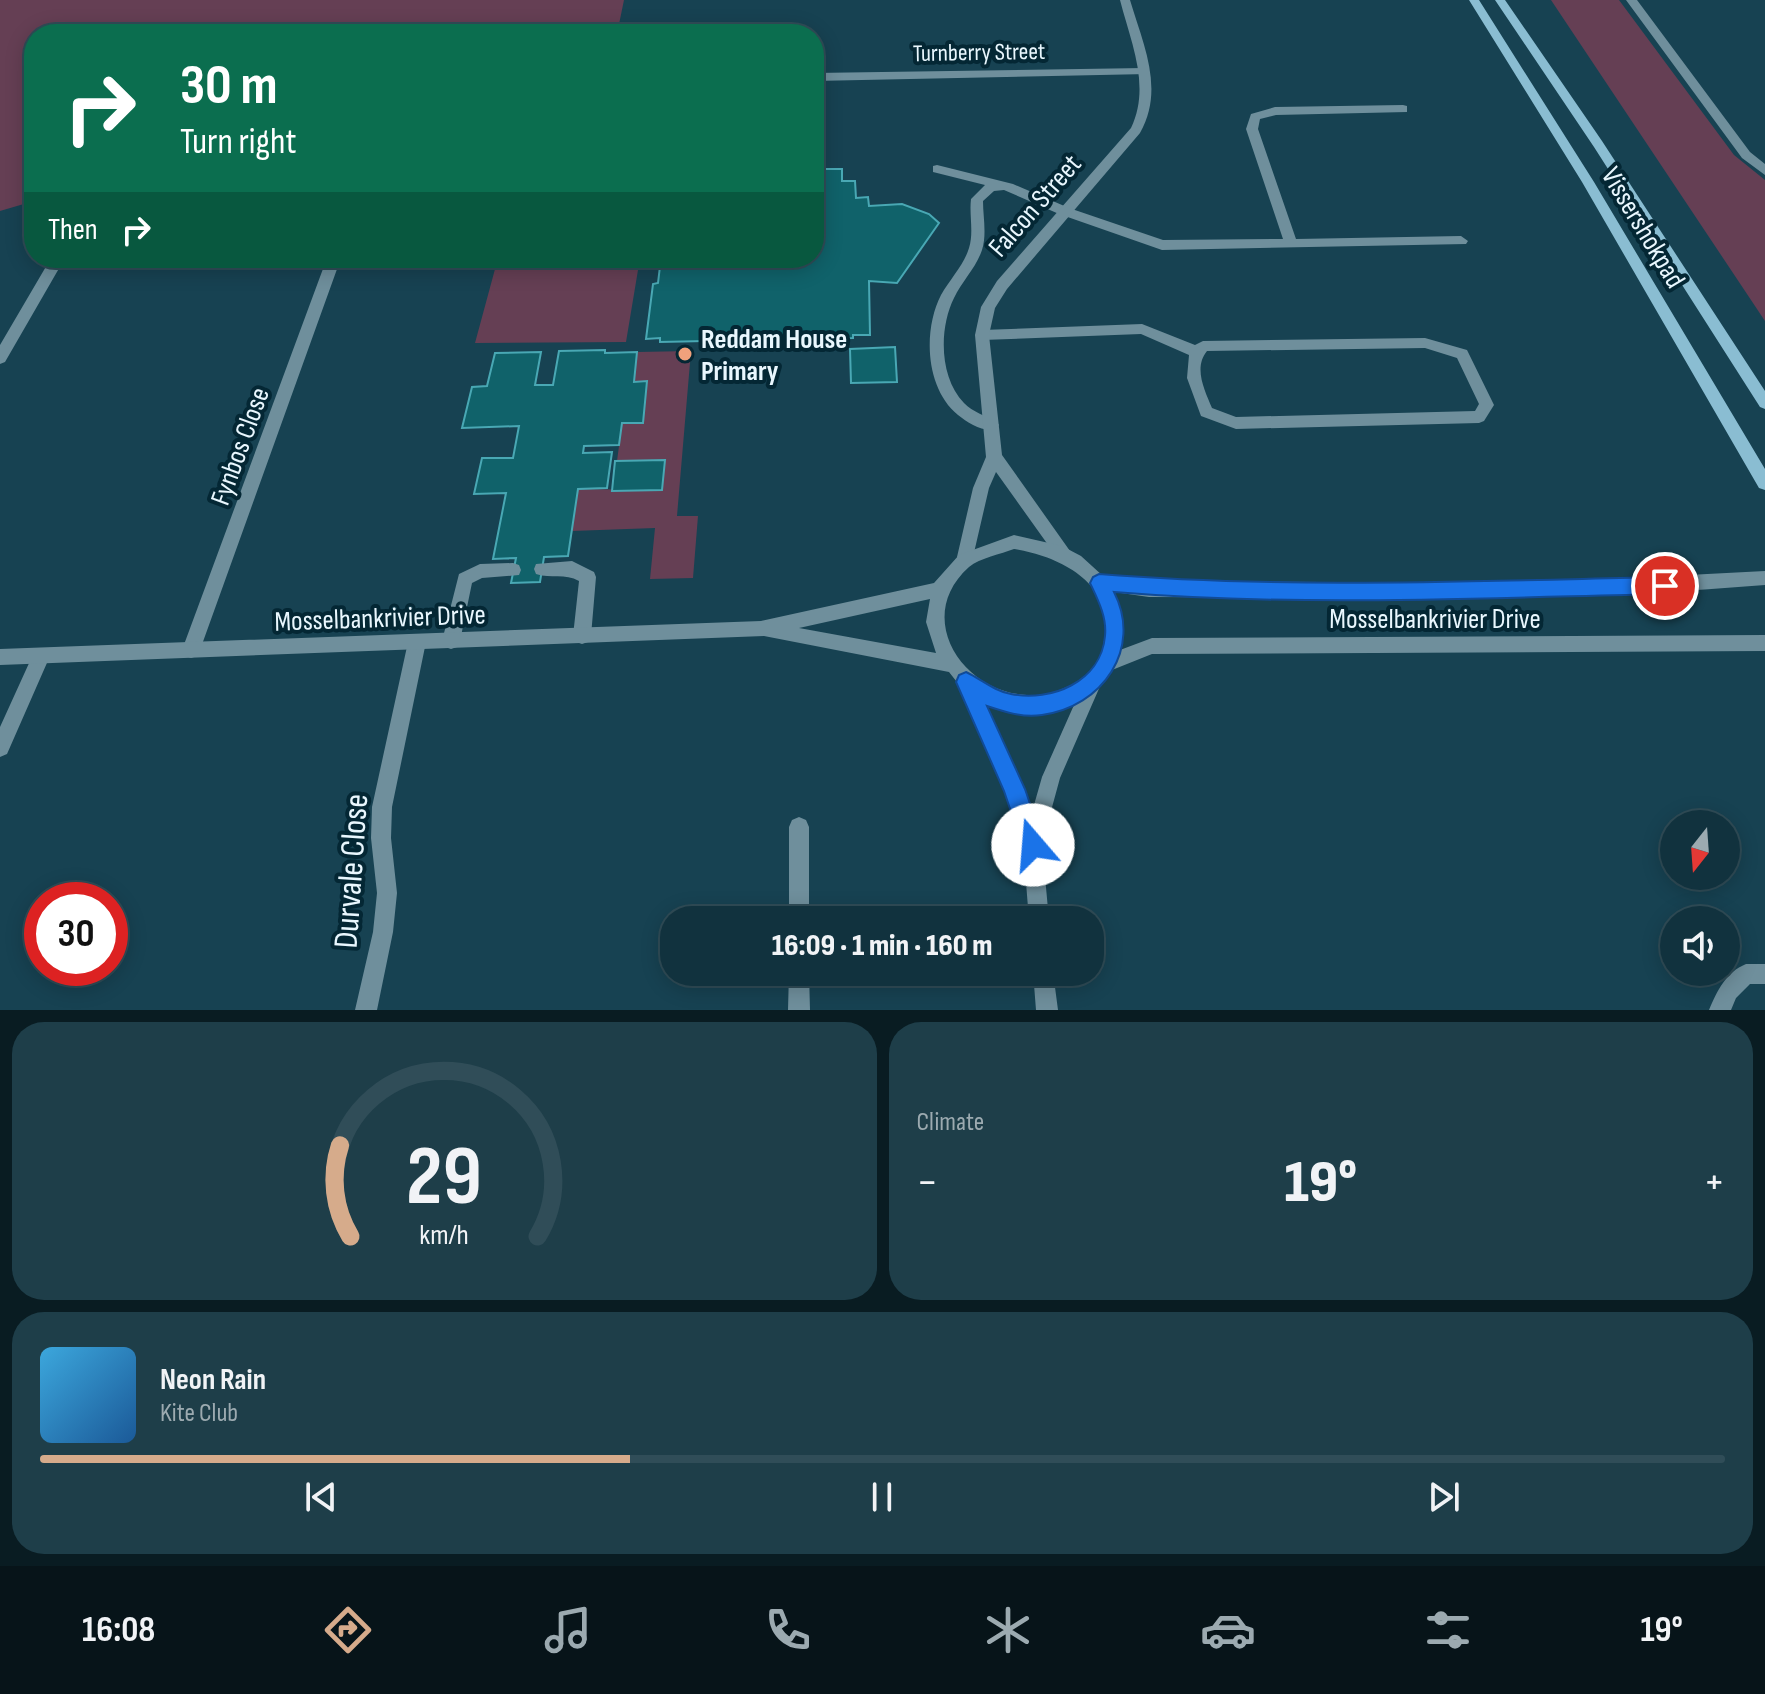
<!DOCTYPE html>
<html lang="en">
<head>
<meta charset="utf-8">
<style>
	:root { --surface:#11323e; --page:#1e3e49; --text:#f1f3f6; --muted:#9caab0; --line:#304d58; --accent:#d6ab8b }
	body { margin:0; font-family:"Sofia Sans Condensed",sans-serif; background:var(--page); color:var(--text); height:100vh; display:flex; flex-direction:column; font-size:30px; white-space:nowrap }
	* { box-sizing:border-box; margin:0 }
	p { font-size:26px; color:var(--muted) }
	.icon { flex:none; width:44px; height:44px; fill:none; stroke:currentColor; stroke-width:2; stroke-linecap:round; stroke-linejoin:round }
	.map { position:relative; height:1010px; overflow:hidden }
	.details { display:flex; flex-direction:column; gap:12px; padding:12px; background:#091c22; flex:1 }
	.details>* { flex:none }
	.top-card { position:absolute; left:24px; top:24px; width:800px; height:244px; border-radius:32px; box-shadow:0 4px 20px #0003,0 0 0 2px var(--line); background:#0b6e4f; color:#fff; overflow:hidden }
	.needle { width:52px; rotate:197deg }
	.controls { position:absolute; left:1660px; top:810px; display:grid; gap:16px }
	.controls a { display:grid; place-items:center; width:80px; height:80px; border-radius:50%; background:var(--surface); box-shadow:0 4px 20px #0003,0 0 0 2px var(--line); font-size:40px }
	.speed { position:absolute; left:24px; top:882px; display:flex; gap:16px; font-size:40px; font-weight:700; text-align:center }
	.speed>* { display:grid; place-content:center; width:104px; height:104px; border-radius:50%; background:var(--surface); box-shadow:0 4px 20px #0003,0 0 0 2px var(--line); line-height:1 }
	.speed .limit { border:12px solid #d22; background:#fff; color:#111 }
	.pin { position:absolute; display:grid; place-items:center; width:68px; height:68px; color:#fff; margin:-34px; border:4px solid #fff; border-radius:50%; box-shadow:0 2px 8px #0007 }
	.me { position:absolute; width:88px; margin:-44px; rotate:342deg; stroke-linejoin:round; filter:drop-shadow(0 0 6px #0008) }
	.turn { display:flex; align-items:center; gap:28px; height:168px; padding:0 24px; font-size:36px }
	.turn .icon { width:104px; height:104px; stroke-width:2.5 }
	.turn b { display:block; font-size:56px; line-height:68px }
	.then { display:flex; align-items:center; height:76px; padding:0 24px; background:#0003; gap:16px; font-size:30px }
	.big { font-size:60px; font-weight:800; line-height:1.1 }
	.details .widget { flex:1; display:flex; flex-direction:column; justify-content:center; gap:12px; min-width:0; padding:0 28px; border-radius:32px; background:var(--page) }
	.details .dial { align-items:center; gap:0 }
	.dial svg { height:208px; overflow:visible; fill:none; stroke:var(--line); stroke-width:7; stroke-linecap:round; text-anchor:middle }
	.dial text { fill:var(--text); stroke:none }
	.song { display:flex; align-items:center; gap:24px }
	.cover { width:96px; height:96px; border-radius:12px; background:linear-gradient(135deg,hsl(200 70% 55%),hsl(210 70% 35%)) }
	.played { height:8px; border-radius:4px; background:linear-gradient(90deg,var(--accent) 35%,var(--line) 35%) }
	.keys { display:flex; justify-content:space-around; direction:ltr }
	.heat { display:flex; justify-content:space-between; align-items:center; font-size:44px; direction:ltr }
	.details .tiles { flex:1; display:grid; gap:12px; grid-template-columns:1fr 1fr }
	.widget:last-child { grid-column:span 2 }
	.trip { position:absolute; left:660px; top:906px; width:444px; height:80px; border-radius:32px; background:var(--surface); box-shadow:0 4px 20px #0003,0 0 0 2px var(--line); font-weight:800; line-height:80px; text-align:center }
	.menu { display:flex; height:128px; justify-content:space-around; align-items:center; background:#071419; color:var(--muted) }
	.menu .icon { width:56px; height:56px }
	.menu .on { color:var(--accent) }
	.menu b { font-size:36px; color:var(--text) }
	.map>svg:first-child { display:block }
	.green { fill:#653f54 }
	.building { fill:#10626a; stroke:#49a8b4; stroke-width:2 }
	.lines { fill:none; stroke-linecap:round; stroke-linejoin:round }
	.service { fill:#6f8f9c; fill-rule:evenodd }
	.minor { fill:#6f8f9c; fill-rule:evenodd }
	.tertiary { fill:#6f8f9c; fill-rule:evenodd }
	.secondary { fill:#8abdd2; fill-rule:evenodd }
	.route { fill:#1a73e8; stroke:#114b97; stroke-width:2 }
	.poi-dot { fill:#f1a17c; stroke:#042734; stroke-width:3 }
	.labels { text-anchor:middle; stroke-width:8; stroke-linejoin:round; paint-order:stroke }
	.far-street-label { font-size:24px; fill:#e9f7fe; stroke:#042734 }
	.street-label { font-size:28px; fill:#e9f7fe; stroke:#042734 }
	.poi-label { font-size:28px; font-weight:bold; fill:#e9f7fe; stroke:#042734; text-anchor:start }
	.near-street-label { font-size:34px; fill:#e9f7fe; stroke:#042734 }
</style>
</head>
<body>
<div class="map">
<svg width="1765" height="1010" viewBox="0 0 1765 1010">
	<rect width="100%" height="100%" fill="#174252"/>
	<path class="green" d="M0,0h624l-7,34h-583v167l-34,10z
		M1551,0h68l115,155 31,25v141z
		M498,258h142l-14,84 -151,1z
		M691,351l-14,165h21l-5,62 -43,1 5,-51 -83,3 6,-42 84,1 2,-30 -47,1 5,-38h21l4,-41h-13l3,-30z"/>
	<path class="building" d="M814,169h28v12h13l1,17 12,-1 1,9 33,-2 27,10 10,9 -42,60 -28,-2 1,54h-17v3l-193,4v-4l-14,1 7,-55 5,-1 3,-25h153z
		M895,347l2,35 -46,1 -1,-34z
		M605,350v3l32,-1 -3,30 13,-1 -4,42h-21l-3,22 -35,1 -1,7 29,-1 -5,36 -29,1 -10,67 -24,1 -4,25 -29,1 5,-25 -23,1 13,-66 -32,1 8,-36h31l6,-32 -57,2 10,-41 15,-1 8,-33 46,-1 -6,33h18l6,-34z
		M665,460l-3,30 -50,1 3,-30z"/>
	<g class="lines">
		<path class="service" d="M1144,68l4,2v4l-334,7v-8z
			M1403,105l4,1v6l-131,3 -16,4 -2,10 38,110 165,-3 7,5 -2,3 -304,6 -103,-36 -55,-24 -10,1 -11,10c0,16 4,33 -1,49 -6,18 -20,31 -28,48 -15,30 -15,79 10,105 9,9 21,13 32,18l3,4 -3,4c-12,4 -28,-6 -38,-14 -33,-27 -35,-85 -17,-120 9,-16 23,-30 28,-47 5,-16 0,-33 2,-49l14,-14 -52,-13v-6l4,-1 76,19 56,24 94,32 120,-1 -37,-110 5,-15 24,-7z
			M51,258h14l-60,104 -5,2v-19z
			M327,258h14l-141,392 -3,6 -6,2 -6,-2 -3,-6z
			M1142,324l53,21 8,-4 222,-3 42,12 27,55 -10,16 -5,2 -243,6 -35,-13 -14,-38 2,-23 -48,-21 -159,6 -7,-5 7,-5zM1425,348l32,10 22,46 -4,7 -239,6 -24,-9c-7,-17 -19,-40 -5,-57z
			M572,561l22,11 2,5 -5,59 -3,6 -6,2 -6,-2 -3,-6 6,-55c-14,-8 -28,-2 -43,-7l-2,-5 2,-5z
			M513,563l6,2 2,5 -2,5 -37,3 -10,5 -12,58 -3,6 -6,2 -6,-2 -3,-6 17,-67 21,-10z
			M41,648l6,2 3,6 -43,98 -7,3v-30l35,-77z
			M799,817l7,3 3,7v93h-20v-93l3,-7z
			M1746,964h19v20h-15l-14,14 -5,12h-22c8,-19 17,-38 37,-46z
			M789,972h20l1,38h-22z"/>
		<path class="minor" d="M1120,0h10c13,44 35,89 10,133l-133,156 -12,19 -6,27 13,120 68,96 -2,5 -6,2 -6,-2 -60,-84 -7,16 -16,69 -2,5 -6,2 -6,-2 -2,-5 16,-69 13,-31 -11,-122 6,-28 16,-26 134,-153c20,-42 0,-85 -11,-128z
			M1626,0h11l113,152 15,12v11l-23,-17z
			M417,634l6,2 3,6 -34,165 -1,31 6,55 -4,39 -16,78h-22l18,-78 4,-39 -6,-55 1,-31 36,-165 3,-6z
			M966,674l6,2 50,106 10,30 10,-35 44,-99 6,-2 6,2 3,6 -41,94 -18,66 7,76h-20l-6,-75 -17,-54 -49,-109 3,-6z
			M1033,972h20l5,38h-22z"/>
		<path class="tertiary" d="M1014,535l48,11 19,10 22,20 46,5 385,2 231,-12v14c-205,17 -410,13 -616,12l-35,-5c9,21 9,36 6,58l32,-12 613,-3v16l-613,3 -40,16 -18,22 -49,21 -47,-4 -34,-18 -15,-19 -185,-36 -764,29v-16l761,-28 173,-38 25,-28zM1014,549c44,7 99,33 91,86 -2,11 -3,20 -9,30 -8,13 -20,18 -34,24 -5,2 -11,6 -17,7 -5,1 -13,-1 -18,-1 -65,-3 -114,-78 -58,-128 11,-9 32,-13 45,-18zM930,599l-4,23 10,31 -137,-25z"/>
		<path class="secondary" d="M1469,0h10l115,182 171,287v21l-6,-2 -177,-306z
			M1495,0h10l97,141 163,250v18l-5,-2 -166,-260z"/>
	</g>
	<path class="route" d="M1099,574c188,15 378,7 566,3l7,3 3,6 -3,6 -7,2c-183,4 -368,13 -551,-2 29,57 -12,115 -72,123 -19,3 -37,-3 -55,-9l38,83 19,56 -4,8 -7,3 -8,-3 -21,-62 -48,-109 3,-7 7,-3c15,7 28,19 45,22 40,8 90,-12 94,-58 2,-19 -7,-36 -15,-53l3,-6z"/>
	<circle class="poi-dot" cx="685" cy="354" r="8"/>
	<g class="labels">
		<g class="far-street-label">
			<text transform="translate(979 52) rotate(-1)" y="8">Turnberry Street</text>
		</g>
		<g class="street-label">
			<text transform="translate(1034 205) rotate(-49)" y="10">Falcon Street</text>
			<text transform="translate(1644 227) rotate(59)" y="10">Vissershokpad</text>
			<text transform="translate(239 446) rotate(-70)" y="10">Fynbos Close</text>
			<text transform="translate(380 617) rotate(-2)" y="10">Mosselbankrivier Drive</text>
			<text x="1435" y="628">Mosselbankrivier Drive</text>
		</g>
		<g class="poi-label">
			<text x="701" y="348">Reddam House<tspan x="701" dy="32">Primary</tspan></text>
		</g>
		<g class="near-street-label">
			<text transform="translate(350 871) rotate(-86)" y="12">Durvale Close</text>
		</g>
	</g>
</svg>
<div class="controls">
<a><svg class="needle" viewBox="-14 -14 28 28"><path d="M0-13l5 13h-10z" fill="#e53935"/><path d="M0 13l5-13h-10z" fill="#9caab0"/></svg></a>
<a><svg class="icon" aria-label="sound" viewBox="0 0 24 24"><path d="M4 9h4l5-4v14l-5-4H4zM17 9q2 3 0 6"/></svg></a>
</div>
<div class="speed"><div class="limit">30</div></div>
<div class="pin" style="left:1665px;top:586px;background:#d93025"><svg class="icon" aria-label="arrive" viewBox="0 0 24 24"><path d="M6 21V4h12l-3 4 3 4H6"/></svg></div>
<svg class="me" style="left:1033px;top:845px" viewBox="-20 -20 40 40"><circle r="19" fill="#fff"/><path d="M0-13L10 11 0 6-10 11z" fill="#1a73e8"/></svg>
<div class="trip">16:09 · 1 min · 160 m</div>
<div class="top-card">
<div class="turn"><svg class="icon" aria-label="right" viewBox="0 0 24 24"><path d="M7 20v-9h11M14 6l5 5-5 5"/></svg><div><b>30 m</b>Turn right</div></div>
<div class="then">Then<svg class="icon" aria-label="right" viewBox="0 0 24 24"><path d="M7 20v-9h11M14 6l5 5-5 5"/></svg></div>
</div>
</div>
<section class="details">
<div class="tiles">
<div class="widget dial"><svg viewBox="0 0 100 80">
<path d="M14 69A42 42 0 1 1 86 69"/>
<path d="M14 69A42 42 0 0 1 10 34" stroke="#d6ab8b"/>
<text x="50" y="56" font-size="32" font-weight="700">29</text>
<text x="50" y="72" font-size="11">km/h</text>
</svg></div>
<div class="widget"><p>Climate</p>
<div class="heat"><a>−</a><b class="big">19°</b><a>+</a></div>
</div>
<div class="widget">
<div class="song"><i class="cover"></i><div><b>Neon Rain</b><p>Kite Club</p></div></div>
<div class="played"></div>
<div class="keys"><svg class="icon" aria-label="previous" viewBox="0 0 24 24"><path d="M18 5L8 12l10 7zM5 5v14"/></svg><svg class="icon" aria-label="pause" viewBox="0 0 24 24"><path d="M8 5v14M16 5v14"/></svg><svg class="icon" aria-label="next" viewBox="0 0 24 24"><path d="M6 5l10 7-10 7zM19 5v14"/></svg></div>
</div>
</div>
</section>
<nav class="menu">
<b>16:08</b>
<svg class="icon on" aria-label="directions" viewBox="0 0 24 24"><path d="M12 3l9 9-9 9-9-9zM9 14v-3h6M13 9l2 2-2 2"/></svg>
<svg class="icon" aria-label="music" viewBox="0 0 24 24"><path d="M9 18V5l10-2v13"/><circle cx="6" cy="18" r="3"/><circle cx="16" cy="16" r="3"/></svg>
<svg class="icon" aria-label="phone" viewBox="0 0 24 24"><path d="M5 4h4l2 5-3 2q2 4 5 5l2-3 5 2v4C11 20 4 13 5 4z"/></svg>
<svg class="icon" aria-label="climate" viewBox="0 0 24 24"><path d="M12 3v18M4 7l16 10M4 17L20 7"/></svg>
<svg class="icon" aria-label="car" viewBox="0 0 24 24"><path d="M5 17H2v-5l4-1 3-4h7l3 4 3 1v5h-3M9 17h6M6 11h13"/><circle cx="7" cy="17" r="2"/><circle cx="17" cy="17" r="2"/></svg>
<svg class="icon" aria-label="filters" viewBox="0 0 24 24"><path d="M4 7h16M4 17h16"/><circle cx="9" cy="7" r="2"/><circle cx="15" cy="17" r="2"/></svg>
<b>19°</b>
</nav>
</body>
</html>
